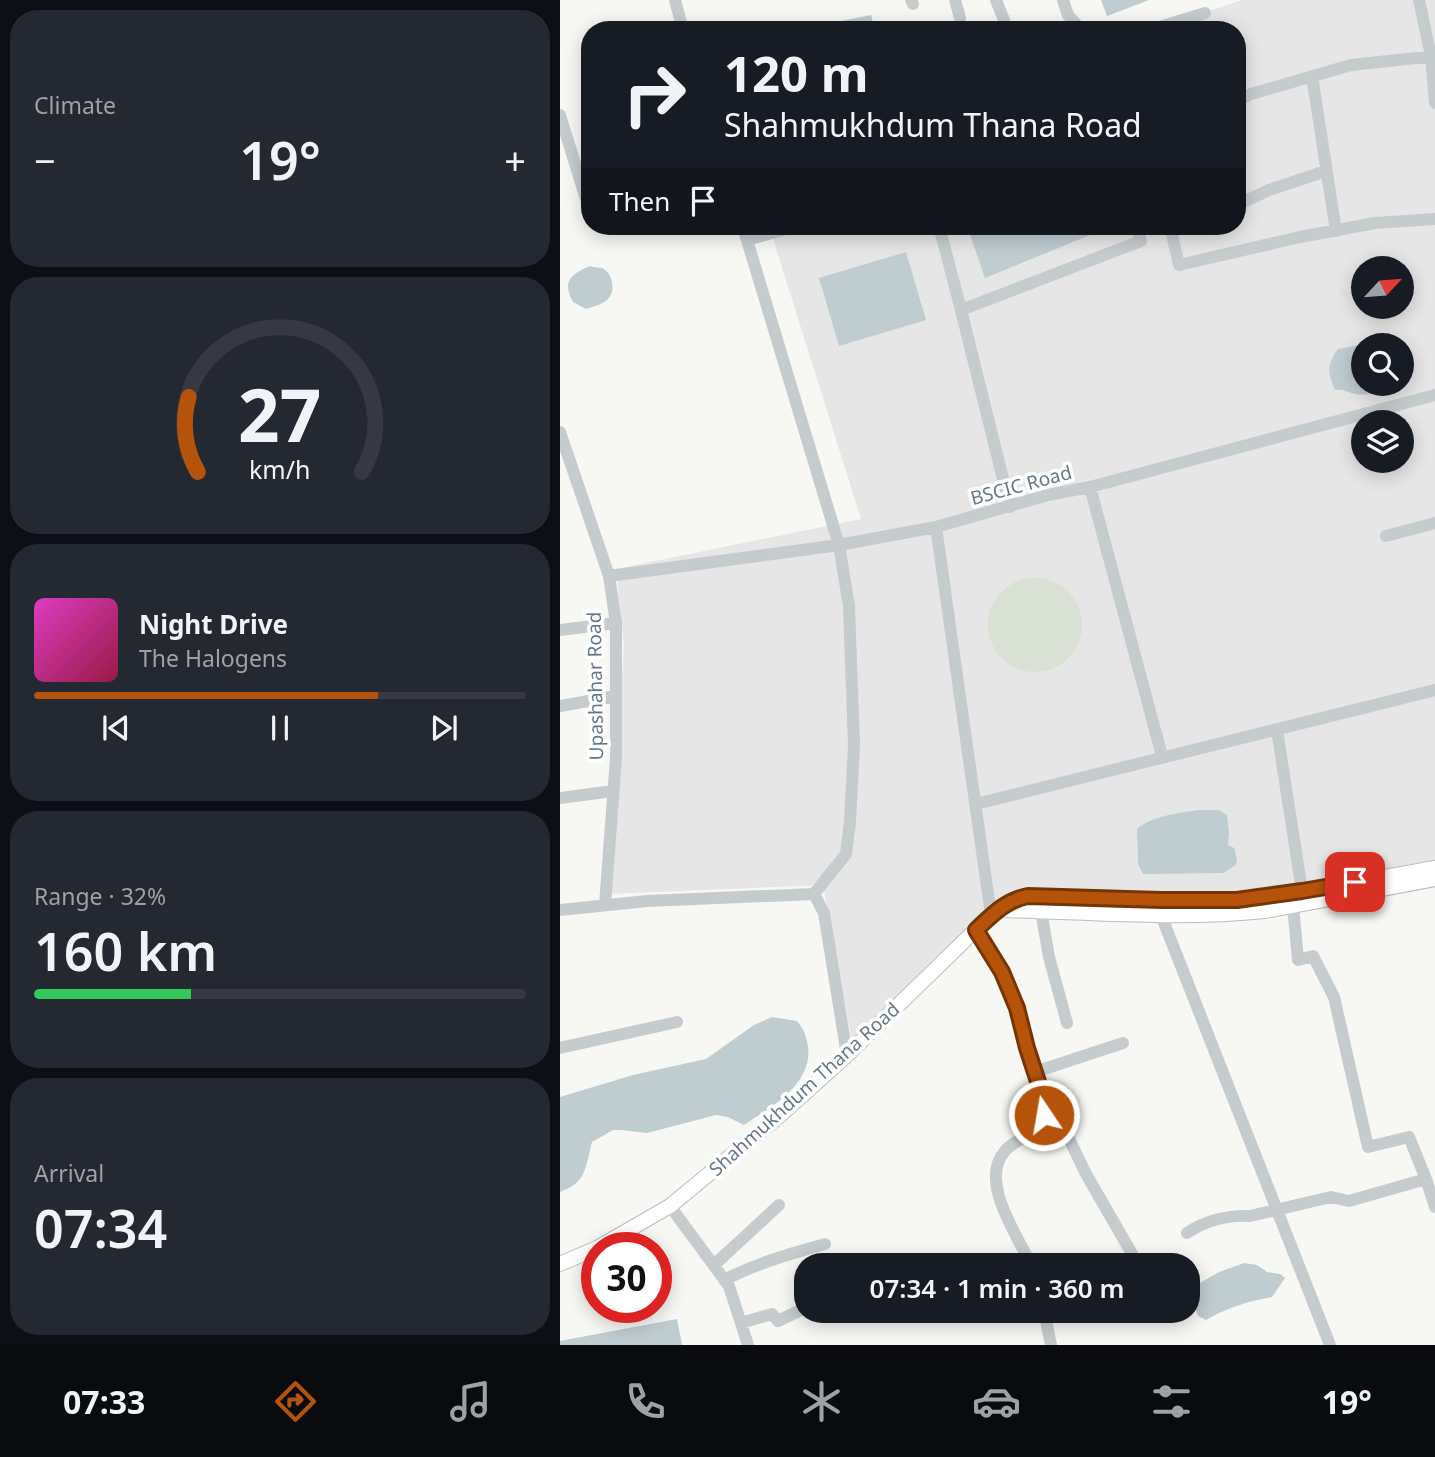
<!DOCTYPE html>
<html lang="en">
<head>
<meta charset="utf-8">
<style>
	:root { --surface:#171b24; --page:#242831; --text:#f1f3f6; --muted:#9ea1a6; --line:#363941; --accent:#b45309 }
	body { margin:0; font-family:"Noto Sans",sans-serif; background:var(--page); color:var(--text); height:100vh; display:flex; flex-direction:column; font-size:26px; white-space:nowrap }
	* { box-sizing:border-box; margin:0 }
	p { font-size:23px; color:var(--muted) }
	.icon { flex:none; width:38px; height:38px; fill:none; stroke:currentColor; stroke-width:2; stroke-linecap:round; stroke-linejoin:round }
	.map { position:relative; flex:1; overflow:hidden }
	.details { display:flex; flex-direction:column; gap:10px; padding:10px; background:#0d0f14; width:560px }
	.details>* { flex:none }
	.banner { position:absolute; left:21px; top:21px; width:665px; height:214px; border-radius:28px; box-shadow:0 4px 18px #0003; background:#171b24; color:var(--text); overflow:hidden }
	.needle { width:46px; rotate:64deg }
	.tools { position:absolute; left:791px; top:256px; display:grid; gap:14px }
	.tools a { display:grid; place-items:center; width:63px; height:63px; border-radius:50%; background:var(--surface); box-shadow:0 4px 18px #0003; font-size:35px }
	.speed { position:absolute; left:21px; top:1232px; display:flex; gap:14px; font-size:35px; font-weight:700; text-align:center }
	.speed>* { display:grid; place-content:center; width:91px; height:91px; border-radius:50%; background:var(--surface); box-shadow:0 4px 18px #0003; line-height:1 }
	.speed .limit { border:10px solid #d22; background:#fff; color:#111 }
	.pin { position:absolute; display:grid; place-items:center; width:60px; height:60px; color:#fff; margin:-30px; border-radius:14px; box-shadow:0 4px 10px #0006 }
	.me { position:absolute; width:77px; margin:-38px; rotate:348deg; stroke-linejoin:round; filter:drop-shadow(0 0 5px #0008) }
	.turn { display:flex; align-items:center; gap:24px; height:147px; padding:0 28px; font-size:32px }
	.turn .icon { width:91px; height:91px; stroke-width:2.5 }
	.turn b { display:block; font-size:49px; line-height:60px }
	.then { display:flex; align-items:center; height:66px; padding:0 28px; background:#0003; gap:14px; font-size:26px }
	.big { font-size:52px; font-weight:600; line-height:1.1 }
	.details .card { flex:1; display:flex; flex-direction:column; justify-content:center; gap:10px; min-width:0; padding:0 24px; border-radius:28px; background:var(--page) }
	.details .dial { align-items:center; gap:0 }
	.dial svg { height:182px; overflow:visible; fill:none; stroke:var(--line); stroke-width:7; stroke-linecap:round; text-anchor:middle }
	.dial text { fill:var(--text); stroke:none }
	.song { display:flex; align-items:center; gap:21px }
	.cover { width:84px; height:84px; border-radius:10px; background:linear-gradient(135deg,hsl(310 70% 55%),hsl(340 70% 35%)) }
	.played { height:7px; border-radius:4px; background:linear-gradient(90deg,var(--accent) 70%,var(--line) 70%) }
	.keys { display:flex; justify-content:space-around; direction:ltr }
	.heat { display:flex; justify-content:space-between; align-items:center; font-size:38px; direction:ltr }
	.charge { height:10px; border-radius:5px; background:linear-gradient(90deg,#34c759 32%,var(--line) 0) }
	.trip { position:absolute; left:234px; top:1253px; width:406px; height:70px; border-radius:28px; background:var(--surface); box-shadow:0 4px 18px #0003; font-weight:600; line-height:70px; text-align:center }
	.tab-bar { display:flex; height:112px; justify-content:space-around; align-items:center; background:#090b0e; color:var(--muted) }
	.tab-bar .icon { width:49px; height:49px }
	.tab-bar .active { color:var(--accent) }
	.tab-bar b { font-size:32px; color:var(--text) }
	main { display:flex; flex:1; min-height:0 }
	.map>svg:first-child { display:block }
	.built { fill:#e5e6e5; fill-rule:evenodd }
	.green { fill:#d9e0d4 }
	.water { fill:#bfccd0 }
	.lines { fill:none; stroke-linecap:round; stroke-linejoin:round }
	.major-casing { stroke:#b9bec1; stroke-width:16 }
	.minor { stroke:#c6cbcd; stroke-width:12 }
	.major { stroke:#fff; stroke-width:14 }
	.route-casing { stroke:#753606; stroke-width:18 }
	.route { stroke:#b45309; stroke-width:12 }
	.labels { text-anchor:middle; stroke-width:7; stroke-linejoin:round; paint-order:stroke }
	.street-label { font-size:19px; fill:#647987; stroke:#fff }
</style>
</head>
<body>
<main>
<section class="details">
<div class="card"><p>Climate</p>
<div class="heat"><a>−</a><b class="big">19°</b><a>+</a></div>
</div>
<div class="card dial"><svg viewBox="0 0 100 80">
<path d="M14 69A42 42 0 1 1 86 69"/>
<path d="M14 69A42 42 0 0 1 10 36" stroke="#b45309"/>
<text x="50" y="56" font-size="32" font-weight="700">27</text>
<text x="50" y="72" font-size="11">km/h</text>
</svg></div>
<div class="card">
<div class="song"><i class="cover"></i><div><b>Night Drive</b><p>The Halogens</p></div></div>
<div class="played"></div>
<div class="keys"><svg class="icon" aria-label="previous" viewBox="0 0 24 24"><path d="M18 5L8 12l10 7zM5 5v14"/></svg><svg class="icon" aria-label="pause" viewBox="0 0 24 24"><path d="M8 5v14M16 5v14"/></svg><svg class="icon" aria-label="next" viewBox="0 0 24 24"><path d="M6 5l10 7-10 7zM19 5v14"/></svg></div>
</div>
<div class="card"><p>Range · 32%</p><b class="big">160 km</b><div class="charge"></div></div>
<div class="card"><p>Arrival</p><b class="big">07:34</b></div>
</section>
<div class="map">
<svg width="875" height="1345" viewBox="0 0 875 1345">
	<rect width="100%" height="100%" fill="#f7f7f4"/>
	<path class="built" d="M682,0h193v877l-169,31 -262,1 -150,144 -31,-168 -215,9 16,-248 -8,-77 245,-50 -92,-293h468v-196h-85zM803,268h39v38h-39zM803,345h39v38h-39zM803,422h39v38h-39z"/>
	<path class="green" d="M428 625a47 47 0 1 1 94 0a47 47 0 1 1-94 0Z"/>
	<path class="water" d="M541,0h48l-42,16z
		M311,15l4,15h-79z
		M407,226h145l-127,52z
		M346,252l20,68 -87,26 -20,-68z
		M30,266c1,1 11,2 12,2 11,5 14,23 6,31 -6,6 -14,7 -22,10l-13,-7c-11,-21 -3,-27 17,-36z
		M805,344l11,1h-13v38h27c-8,10 -25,14 -38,10 -7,-2 -9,-4 -17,-3 -8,-19 -8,-25 3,-41z
		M640,810h19l8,5 2,17 -1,13 6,3 3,11 -1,6 -13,8 -80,1 -5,-10 -1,-35c17,-14 42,-16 63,-19z
		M212,1017l25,4c7,8 9,15 11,25 5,38 -37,61 -64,79l-16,-8 -12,-2 -69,18 -26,-3h-8l-21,12c-4,13 -5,33 -17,42 -4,3 -10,6 -15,8v-95l73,-22 73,-16 48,-34z
		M684,1263l13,2 10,7 13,2 5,4 -13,19c-23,4 -46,11 -66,23l-8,-4 -3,-9 -5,-8 10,-16 19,-11z
		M117,1319l5,26h-122v-4z"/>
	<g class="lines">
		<defs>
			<path id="major" d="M438,910c89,2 179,10 267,1l170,-32
				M37,1248l73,-42 108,-89 69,-62 149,-145 17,-10 15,-4c70,2 141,8 210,3 66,-4 132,-20 197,-31
				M0,1264l37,-16"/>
		</defs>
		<use href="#major" class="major-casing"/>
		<path class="minor" d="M115,0l8,30
			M351,0l2,4
			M395,0l5,18
			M436,0l8,20
			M503,0l5,15 13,15
			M859,0l12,56 4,47
			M590,30l55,-17
			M752,76l24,155
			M677,101l14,-7 100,-29 84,-9
			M0,115l26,84
			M677,205l32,-15 57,-19
			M182,226l5,14
			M236,226l-49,14 92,305 10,61 5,138 -4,78 -4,32 -32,40
			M379,226l22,84
			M610,226l9,39 121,-28 75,-14 60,-4
			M0,432l49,144 7,47v135l-11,147
			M530,487l72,269
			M450,507l-49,-197 180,-69 -5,-15
			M376,527l55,388
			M826,536l49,-13
			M49,576l230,-31 97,-18 112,-32 42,-8 345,-92
			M0,630l56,-7
			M0,706l56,-10
			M717,730l25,161
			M0,798l53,-7
			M416,804l459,-114
			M733,905l5,55 15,-4 21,41 34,150 41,-10 17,42 9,28
			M0,910l87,-9 167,-7 10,19 23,142
			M481,911l8,46 18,66
			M601,915l169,430
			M416,930l26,42 15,36 10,40 17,52v15c-6,6 -11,14 -18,20 -6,6 -16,9 -21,16 -27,30 13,85 26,114
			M0,1048l117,-26
			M475,1072l88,-29
			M484,1108l13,6 29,60 49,85
			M110,1206l59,80 19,59
			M627,1233c18,-12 41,-18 63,-17l81,-19 18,4 77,-22
			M154,1265l65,-60
			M164,1280c33,-17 66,-26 101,-36
			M484,1311l7,34
			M181,1323l31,-9 6,7 29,-14"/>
		<use href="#major" class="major"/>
	</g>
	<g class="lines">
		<defs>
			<path id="route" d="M484,1115v-15l-17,-52 -10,-40 -15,-36 -26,-42c16,-15 30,-30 52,-34l133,4h76l65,-9 53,-9"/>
		</defs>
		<use href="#route" class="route-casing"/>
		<use href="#route" class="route"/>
	</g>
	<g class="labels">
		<g class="street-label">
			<text transform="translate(461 485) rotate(-15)" y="7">BSCIC Road</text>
			<text transform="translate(35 686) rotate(-91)" y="7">Upashahar Road</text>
			<text transform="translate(244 1089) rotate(-42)" y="7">Shahmukhdum Thana Road</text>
		</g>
	</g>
</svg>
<div class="tools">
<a><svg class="needle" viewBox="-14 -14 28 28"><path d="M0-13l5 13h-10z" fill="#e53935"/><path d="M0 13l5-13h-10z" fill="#9ea1a6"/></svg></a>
<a><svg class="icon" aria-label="search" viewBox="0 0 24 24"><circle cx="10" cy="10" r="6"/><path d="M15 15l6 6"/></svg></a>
<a><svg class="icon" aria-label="layers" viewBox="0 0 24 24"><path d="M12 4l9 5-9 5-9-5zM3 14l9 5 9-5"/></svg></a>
</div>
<div class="speed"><div class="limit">30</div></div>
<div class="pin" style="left:795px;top:882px;background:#d93025"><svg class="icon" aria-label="arrive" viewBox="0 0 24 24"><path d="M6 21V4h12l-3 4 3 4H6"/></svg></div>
<svg class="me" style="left:484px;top:1115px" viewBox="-20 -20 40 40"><circle r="17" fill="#b45309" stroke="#fff" stroke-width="3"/><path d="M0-11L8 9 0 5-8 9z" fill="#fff"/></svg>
<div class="trip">07:34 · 1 min · 360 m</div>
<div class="banner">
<div class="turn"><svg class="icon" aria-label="right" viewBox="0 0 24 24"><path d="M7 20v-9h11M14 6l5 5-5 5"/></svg><div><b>120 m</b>Shahmukhdum Thana Road</div></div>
<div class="then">Then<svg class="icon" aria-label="arrive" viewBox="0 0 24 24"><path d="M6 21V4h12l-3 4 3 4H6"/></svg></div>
</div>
</div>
</main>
<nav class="tab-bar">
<b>07:33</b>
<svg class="icon active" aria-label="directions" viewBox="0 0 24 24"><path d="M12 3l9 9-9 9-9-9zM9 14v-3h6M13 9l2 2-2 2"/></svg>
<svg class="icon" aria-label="music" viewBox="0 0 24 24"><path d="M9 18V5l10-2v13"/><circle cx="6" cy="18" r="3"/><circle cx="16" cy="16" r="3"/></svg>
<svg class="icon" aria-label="phone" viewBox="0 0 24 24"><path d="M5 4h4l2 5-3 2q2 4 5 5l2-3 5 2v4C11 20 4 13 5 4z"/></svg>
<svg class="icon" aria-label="climate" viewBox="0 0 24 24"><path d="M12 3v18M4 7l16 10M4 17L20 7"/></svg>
<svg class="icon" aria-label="car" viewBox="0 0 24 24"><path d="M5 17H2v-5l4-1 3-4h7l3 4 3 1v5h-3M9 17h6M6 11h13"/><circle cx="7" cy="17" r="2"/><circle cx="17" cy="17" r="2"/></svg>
<svg class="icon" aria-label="filters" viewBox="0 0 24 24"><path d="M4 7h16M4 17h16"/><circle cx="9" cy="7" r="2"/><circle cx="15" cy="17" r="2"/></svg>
<b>19°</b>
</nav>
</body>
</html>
